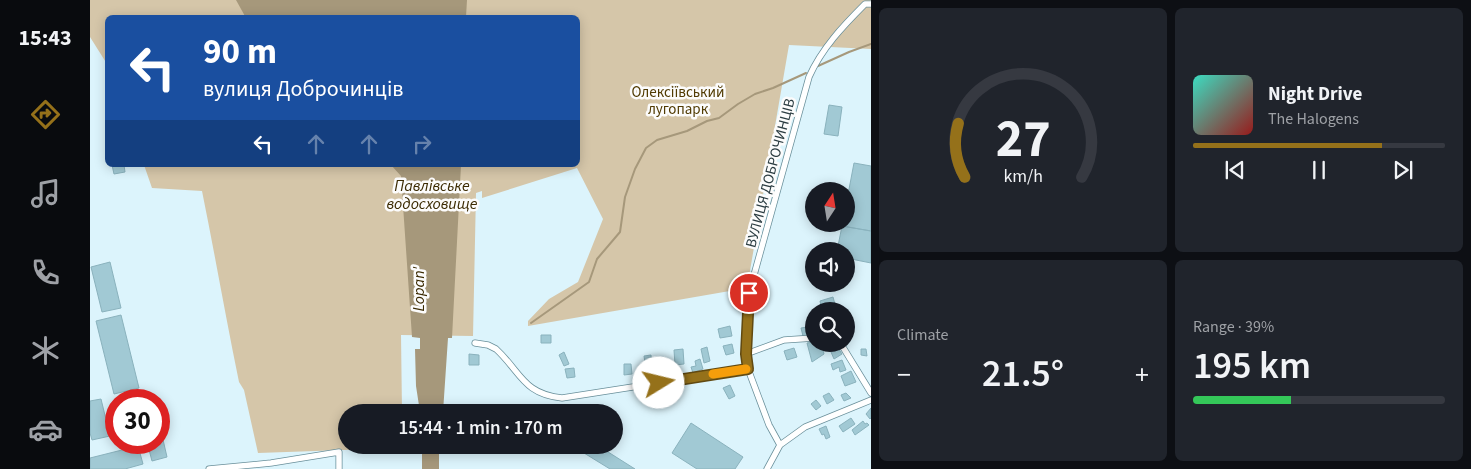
<!DOCTYPE html>
<html lang="en">
<head>
<meta charset="utf-8">
<style>
	:root { --surface:#171b24; --page:#20242c; --text:#f1f3f6; --muted:#9ea1a6; --line:#363941; --accent:#95711a }
	body { margin:0; font-family:"Source Sans 3",sans-serif; background:var(--page); color:var(--text); height:100vh; display:flex; flex-direction:column; font-size:19px; white-space:nowrap }
	* { box-sizing:border-box; margin:0 }
	p { font-size:16px; color:var(--muted) }
	.icon { flex:none; width:28px; height:28px; fill:none; stroke:currentColor; stroke-width:2; stroke-linecap:round; stroke-linejoin:round }
	.map { position:relative; flex:1; overflow:hidden }
	.drawer { display:flex; flex-direction:column; gap:8px; padding:8px; background:#0d0f14; width:600px }
	.drawer>* { flex:none }
	.banner { position:absolute; left:15px; top:15px; width:475px; height:152px; border-radius:8px; box-shadow:0 2px 12px #0003; background:#1a4fa0; color:#fff; overflow:hidden }
	.needle { width:32px; rotate:12deg }
	.buttons { position:absolute; left:715px; top:182px; display:grid; gap:10px }
	.buttons a { display:grid; place-items:center; width:50px; height:50px; border-radius:50%; background:var(--surface); box-shadow:0 2px 12px #0003; font-size:25px }
	.speed { position:absolute; left:15px; top:389px; display:flex; gap:10px; font-size:25px; font-weight:700; text-align:center }
	.speed>* { display:grid; place-content:center; width:65px; height:65px; border-radius:50%; background:var(--surface); box-shadow:0 2px 12px #0003; line-height:1 }
	.speed .limit { border:8px solid #d22; background:#fff; color:#111 }
	.pin { position:absolute; display:grid; place-items:center; width:42px; height:42px; color:#fff; margin:-21px; border:2px solid #fff; border-radius:50%; box-shadow:0 1px 5px #0007 }
	.me { position:absolute; width:55px; margin:-28px; rotate:81deg; stroke-linejoin:round; filter:drop-shadow(0 0 4px #0008) }
	.turn { display:flex; align-items:center; gap:18px; height:105px; padding:0 15px; font-size:22px }
	.turn .icon { width:65px; height:65px; stroke-width:2.5 }
	.turn b { display:block; font-size:35px; line-height:42px }
	.lanes { display:flex; align-items:center; height:48px; padding:0 15px; background:#0003; justify-content:center; gap:25px; direction:ltr }
	.lanes .off { opacity:.35 }
	.big { font-size:38px; font-weight:600; line-height:1.1 }
	.drawer .card { flex:1; display:flex; flex-direction:column; justify-content:center; gap:8px; min-width:0; padding:0 18px; border-radius:8px; background:var(--page) }
	.drawer .dial { align-items:center; gap:0 }
	.dial svg { height:130px; overflow:visible; fill:none; stroke:var(--line); stroke-width:7; stroke-linecap:round; text-anchor:middle }
	.dial text { fill:var(--text); stroke:none }
	.song { display:flex; align-items:center; gap:15px }
	.cover { width:60px; height:60px; border-radius:8px; background:linear-gradient(135deg,hsl(170 70% 55%),hsl(0 70% 35%)) }
	.played { height:5px; border-radius:2px; background:linear-gradient(90deg,var(--accent) 75%,var(--line) 75%) }
	.keys { display:flex; justify-content:space-around; direction:ltr }
	.heat { display:flex; justify-content:space-between; align-items:center; font-size:28px; direction:ltr }
	.charge { height:8px; border-radius:4px; background:linear-gradient(90deg,#34c759 39%,var(--line) 0) }
	.drawer .tiles { flex:1; display:grid; gap:8px; grid-template-columns:repeat(2,1fr) }
	.trip { position:absolute; left:248px; top:404px; width:285px; height:50px; border-radius:25px; background:var(--surface); box-shadow:0 2px 12px #0003; font-weight:600; line-height:50px; text-align:center }
	main { display:flex; flex:1; min-height:0 }
	.dock { display:flex; flex-direction:column; width:90px; justify-content:space-around; align-items:center; background:#090b0e; color:var(--muted) }
	.dock .icon { width:35px; height:35px }
	.dock .selected { color:var(--accent) }
	.dock b { font-size:22px; color:var(--text) }
	.map>svg:first-child { display:block }
	.green { fill:#d5c6a9 }
	.water { fill:#a6987b }
	.lines { fill:none; stroke-linecap:round; stroke-linejoin:round }
	.stream { stroke:#a6987b; stroke-width:2 }
	.building { fill:#a1c9d4; stroke:#8ab2bd }
	.street-casing { stroke:#698f9a; stroke-width:7 }
	.street { stroke:#fff; stroke-width:5.5 }
	.route-casing { stroke:#614911; stroke-width:12 }
	.route { stroke:#95711a; stroke-width:9 }
	.slow { stroke:#f59e0b; stroke-width:9 }
	.labels { text-anchor:middle; stroke-width:5; stroke-linejoin:round; paint-order:stroke }
	.park-label { font-size:15px; fill:#513b03; stroke:#fcfcfc }
	.street-label { font-size:15px; fill:#2c3d42; stroke:#fcfcfc }
	.water-label { font-size:16px; font-style:italic; fill:#3c2b03; stroke:#fcfcfc }
</style>
</head>
<body>
<main>
<nav class="dock">
<b>15:43</b>
<svg class="icon selected" aria-label="directions" viewBox="0 0 24 24"><path d="M12 3l9 9-9 9-9-9zM9 14v-3h6M13 9l2 2-2 2"/></svg>
<svg class="icon" aria-label="music" viewBox="0 0 24 24"><path d="M9 18V5l10-2v13"/><circle cx="6" cy="18" r="3"/><circle cx="16" cy="16" r="3"/></svg>
<svg class="icon" aria-label="phone" viewBox="0 0 24 24"><path d="M5 4h4l2 5-3 2q2 4 5 5l2-3 5 2v4C11 20 4 13 5 4z"/></svg>
<svg class="icon" aria-label="climate" viewBox="0 0 24 24"><path d="M12 3v18M4 7l16 10M4 17L20 7"/></svg>
<svg class="icon" aria-label="car" viewBox="0 0 24 24"><path d="M5 17H2v-5l4-1 3-4h7l3 4 3 1v5h-3M9 17h6M6 11h13"/><circle cx="7" cy="17" r="2"/><circle cx="17" cy="17" r="2"/></svg>
</nav>
<div class="map">
<svg width="781" height="469" viewBox="0 0 781 469">
	<rect width="100%" height="100%" fill="#dcf4fc"/>
	<path class="green" d="M0,0h781v49l-82,-4 -42,243 -219,38v-5l21,-22 29,-17 25,-63 -26,-51 -95,30v-7l-6,2 -3,143 -72,-1 1,77h-56v33h56v3l-144,5 -14,-63 -5,-8c-13,-63 -24,-127 -37,-191l-50,-3 -8,-23h434v-147h-470l-1,46 -17,-27z"/>
	<path class="water" d="M146,0h231l-1,17 -220,1z
		M301,165h70l-9,173h-4l-5,74h-23l-4,-26 -1,-37h5v-11l-8,-1 -11,-161z
		M332,445h17v24h-17z"/>
	<g class="lines">
		<path class="stream" d="M728,66l31,-14 22,-8
			M441,323l58,-41 8,-23 23,-27 5,-35 10,-28 11,-21 11,-8 30,-9 20,-10 12,-3 19,-14 17,-10 18,-6 33,-15"/>
	</g>
	<path class="building" d="M739,105l13,2 -4,29 -14,-2z
		M764,163l17,3v65l-29,-5 1,-2h3v-19z
		M22,165h12l1,7 -11,2z
		M752,226l29,5v32l-25,-5v-7h-9z
		M20,262l11,46 -19,4 -11,-45z
		M743,297l3,11 -14,3 -2,-10z
		M31,315l18,73 -25,6 -18,-73z
		M640,326l2,10 -12,2 -2,-9z
		M724,326v8l-11,2 -2,-8z
		M451,335h10v8h-10z
		M724,342l2,5 6,-1 2,8 -12,8 -5,-19z
		M642,344l2,9 -8,2 -3,-9z
		M617,347l3,14 -6,2 -3,-14z
		M704,348l3,9 -10,3 -3,-9z
		M748,348l4,6 -8,5 -3,-7z
		M593,349l1,15 -9,1 -1,-15z
		M771,349h5l1,7 -6,-1z
		M474,352l5,12 -5,2 -5,-11z
		M379,354l10,1v10h-10z
		M561,355l1,15 -5,1 1,8 -6,1 -1,-16 4,-1 -1,-7z
		M610,359l3,10 -10,4 -2,-6 5,-1 -1,-5z
		M752,360l4,10 -6,2 -1,-5 -6,3 -2,-6z
		M581,363l1,14 -8,1 -2,-14z
		M534,364h7l1,10 -8,1z
		M484,368l1,9 -8,1 -2,-9z
		M761,371l5,11 -11,4 -4,-10z
		M640,385l5,11 -6,3 -6,-11z
		M739,393l5,7 -7,4 -4,-8z
		M756,393l5,5 -7,3 -3,-6z
		M11,399l9,37 -18,4 -2,-7v-32z
		M726,400l5,6 -5,4 -5,-6z
		M781,408v10l-1,1 -4,-5z
		M761,418l4,6 -12,8 -4,-6z
		M773,421l2,3 2,-1 2,2 -14,10 -3,-5z
		M601,423l52,34 -8,12h-38l-25,-16z
		M736,426l4,11 -4,2 -2,-5 -2,1 -3,-6z
		M71,431l6,26 -15,4 -5,-19h12v-10z
		M481,445h26l38,24h-25z
		M48,446l5,18 -18,5h-35v-11z"/>
	<g class="lines">
		<defs>
			<path id="street" d="M385,343l13,2 8,4c25,23 27,45 66,49l186,-29
				M751,344l30,49
				M656,354l38,-14 30,-2
				M690,445l-11,-20 -21,-56 -2,-15 3,-61 60,-216c13,-29 34,-51 56,-73h6
				M119,469l62,-6 68,-11v17
				M677,469l13,-24 25,-18 66,-27"/>
		</defs>
		<use href="#street" class="street-casing"/>
		<use href="#street" class="street"/>
	</g>
	<g class="lines">
		<defs>
			<path id="route" d="M569,383l89,-14 -2,-15 3,-61"/>
		</defs>
		<use href="#route" class="route-casing"/>
		<use href="#route" class="route"/>
		<path class="slow" d="M623,374l33,-5"/>
	</g>
	<g class="labels">
		<g class="park-label">
			<text x="588" y="97">Олексіївський<tspan x="588" dy="17">лугопарк</tspan></text>
		</g>
		<g class="street-label">
			<text transform="translate(680 173) rotate(-75)" y="5">ВУЛИЦЯ ДОБРОЧИНЦІВ</text>
		</g>
		<g class="water-label">
			<text x="342" y="191">Павлівське<tspan x="342" dy="18">водосховище</tspan></text>
			<text transform="translate(328 289) rotate(-90)" y="6">Lopan'</text>
		</g>
	</g>
</svg>
<div class="buttons">
<a><svg class="needle" viewBox="-14 -14 28 28"><path d="M0-13l5 13h-10z" fill="#e53935"/><path d="M0 13l5-13h-10z" fill="#9ea1a6"/></svg></a>
<a><svg class="icon" aria-label="sound" viewBox="0 0 24 24"><path d="M4 9h4l5-4v14l-5-4H4zM17 9q2 3 0 6"/></svg></a>
<a><svg class="icon" aria-label="search" viewBox="0 0 24 24"><circle cx="10" cy="10" r="6"/><path d="M15 15l6 6"/></svg></a>
</div>
<div class="speed"><div class="limit">30</div></div>
<div class="pin" style="left:659px;top:293px;background:#d93025"><svg class="icon" aria-label="arrive" viewBox="0 0 24 24"><path d="M6 21V4h12l-3 4 3 4H6"/></svg></div>
<svg class="me" style="left:569px;top:383px" viewBox="-20 -20 40 40"><circle r="19" fill="#fff"/><path d="M0-13L10 11 0 6-10 11z" fill="#95711a"/></svg>
<div class="trip">15:44 · 1 min · 170 m</div>
<div class="banner">
<div class="turn"><svg class="icon" aria-label="left" viewBox="0 0 24 24"><path d="M17 20v-9H6M10 6l-5 5 5 5"/></svg><div><b>90 m</b>вулиця Доброчинців</div></div>
<div class="lanes"><svg class="icon" aria-label="left" viewBox="0 0 24 24"><path d="M17 20v-9H6M10 6l-5 5 5 5"/></svg><svg class="icon off" aria-label="ahead" viewBox="0 0 24 24"><path d="M12 20V5M6 11l6-6 6 6"/></svg><svg class="icon off" aria-label="ahead" viewBox="0 0 24 24"><path d="M12 20V5M6 11l6-6 6 6"/></svg><svg class="icon off" aria-label="right" viewBox="0 0 24 24"><path d="M7 20v-9h11M14 6l5 5-5 5"/></svg></div>
</div>
</div>
<section class="drawer">
<div class="tiles">
<div class="card dial"><svg viewBox="0 0 100 80">
<path d="M14 69A42 42 0 1 1 86 69"/>
<path d="M14 69A42 42 0 0 1 10 36" stroke="#95711a"/>
<text x="50" y="56" font-size="32" font-weight="700">27</text>
<text x="50" y="72" font-size="11">km/h</text>
</svg></div>
<div class="card">
<div class="song"><i class="cover"></i><div><b>Night Drive</b><p>The Halogens</p></div></div>
<div class="played"></div>
<div class="keys"><svg class="icon" aria-label="previous" viewBox="0 0 24 24"><path d="M18 5L8 12l10 7zM5 5v14"/></svg><svg class="icon" aria-label="pause" viewBox="0 0 24 24"><path d="M8 5v14M16 5v14"/></svg><svg class="icon" aria-label="next" viewBox="0 0 24 24"><path d="M6 5l10 7-10 7zM19 5v14"/></svg></div>
</div>
<div class="card"><p>Climate</p>
<div class="heat"><a>−</a><b class="big">21.5°</b><a>+</a></div>
</div>
<div class="card"><p>Range · 39%</p><b class="big">195 km</b><div class="charge"></div></div>
</div>
</section>
</main>
</body>
</html>
